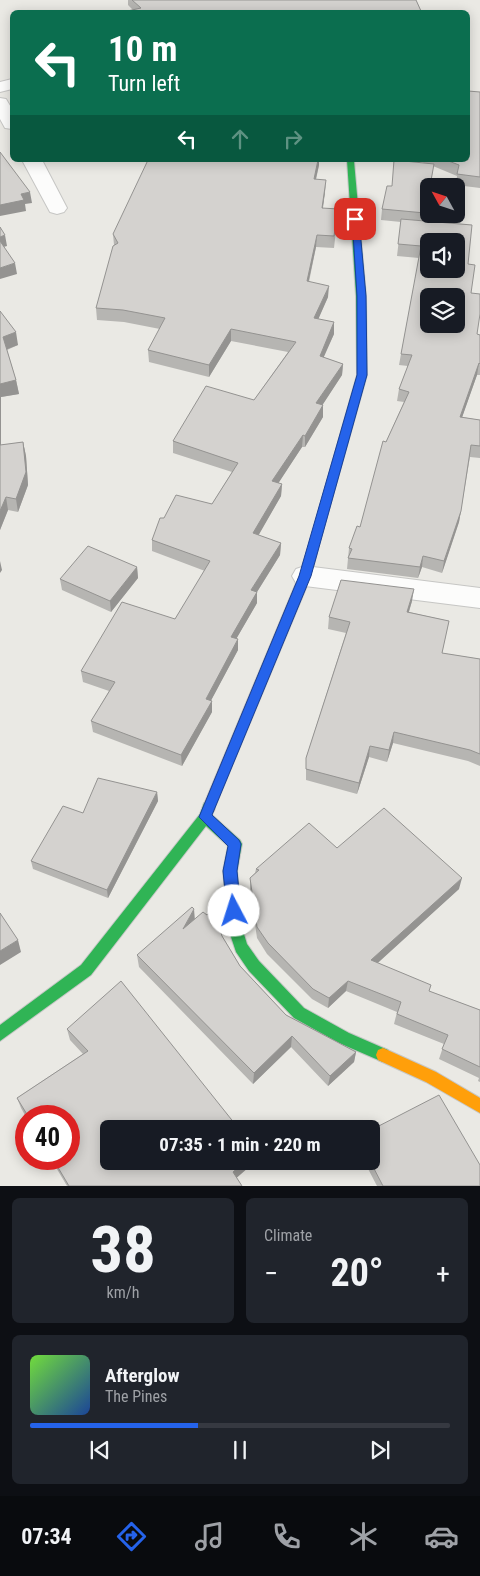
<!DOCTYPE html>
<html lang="en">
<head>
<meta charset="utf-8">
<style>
	:root { --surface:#171b24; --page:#20242c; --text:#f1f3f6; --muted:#9ea1a6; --line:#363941; --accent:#2563eb }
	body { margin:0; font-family:"Roboto Condensed",sans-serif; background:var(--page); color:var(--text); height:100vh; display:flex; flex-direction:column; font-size:19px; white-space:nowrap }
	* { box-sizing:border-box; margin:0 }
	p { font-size:16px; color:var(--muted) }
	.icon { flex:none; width:28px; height:28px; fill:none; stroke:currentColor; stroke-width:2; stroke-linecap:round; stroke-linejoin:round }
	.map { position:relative; height:1186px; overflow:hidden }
	.side { display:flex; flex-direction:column; gap:12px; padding:12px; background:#0d0f14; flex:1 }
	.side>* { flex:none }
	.guide { position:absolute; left:10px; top:10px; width:460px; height:152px; border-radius:8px; box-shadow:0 2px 12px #0003; background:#0b6e4f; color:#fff; overflow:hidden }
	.needle { width:32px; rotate:310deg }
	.controls { position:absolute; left:420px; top:178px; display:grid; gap:10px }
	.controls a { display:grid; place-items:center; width:45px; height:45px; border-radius:8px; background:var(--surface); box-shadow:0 2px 12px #0003; font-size:25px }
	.speed { position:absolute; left:15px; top:1105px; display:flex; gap:10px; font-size:25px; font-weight:700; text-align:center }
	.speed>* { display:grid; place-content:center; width:65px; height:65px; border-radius:50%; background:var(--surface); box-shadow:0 2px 12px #0003; line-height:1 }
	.speed .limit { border:8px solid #d22; background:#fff; color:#111 }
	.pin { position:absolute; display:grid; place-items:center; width:42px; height:42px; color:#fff; margin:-21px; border-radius:10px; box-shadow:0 2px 8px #0006 }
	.me { position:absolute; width:55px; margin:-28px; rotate:355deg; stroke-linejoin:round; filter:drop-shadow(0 0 4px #0008) }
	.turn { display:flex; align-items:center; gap:18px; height:105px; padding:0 15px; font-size:22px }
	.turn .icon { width:65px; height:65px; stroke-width:2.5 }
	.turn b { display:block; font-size:35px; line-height:42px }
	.lanes { display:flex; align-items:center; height:48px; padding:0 15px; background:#0003; justify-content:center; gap:25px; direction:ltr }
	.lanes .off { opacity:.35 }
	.big { font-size:38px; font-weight:700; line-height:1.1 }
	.side .tile { flex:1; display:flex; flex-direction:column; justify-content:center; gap:8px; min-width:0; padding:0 18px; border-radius:8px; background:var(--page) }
	.side .dial { align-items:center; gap:0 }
	.dial b { font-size:65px; line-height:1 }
	.song { display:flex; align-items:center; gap:15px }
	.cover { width:60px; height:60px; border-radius:8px; background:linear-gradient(135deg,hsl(100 70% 55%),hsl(220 70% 35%)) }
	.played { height:5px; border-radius:2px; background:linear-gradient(90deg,var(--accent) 40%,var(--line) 40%) }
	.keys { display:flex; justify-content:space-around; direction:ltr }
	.heat { display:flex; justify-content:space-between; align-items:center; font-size:28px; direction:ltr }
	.side .tiles { flex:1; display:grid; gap:12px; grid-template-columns:1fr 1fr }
	.tile:last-child { grid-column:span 2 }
	.trip { position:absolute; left:100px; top:1120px; width:280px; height:50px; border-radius:8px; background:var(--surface); box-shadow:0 2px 12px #0003; font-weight:700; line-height:50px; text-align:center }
	.dock { display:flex; height:80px; justify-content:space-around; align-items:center; background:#090b0e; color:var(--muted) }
	.dock .icon { width:35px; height:35px }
	.dock .current { color:var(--accent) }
	.dock b { font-size:22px; color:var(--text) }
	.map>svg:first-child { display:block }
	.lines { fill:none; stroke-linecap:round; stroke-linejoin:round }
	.street-casing { stroke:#c6c6c4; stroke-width:2 }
	.fast-casing { stroke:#c6c7c6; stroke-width:2 }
	.slow-casing { stroke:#c6c7c6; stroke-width:2 }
	.street { fill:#fcfcfb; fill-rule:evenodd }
	.fast { fill:#30b455; fill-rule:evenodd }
	.slow { fill:#ff9f0a; fill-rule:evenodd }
	.wall { fill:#b6b5b2 }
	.shaded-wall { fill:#949391 }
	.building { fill:#d4d2cf; stroke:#949391; fill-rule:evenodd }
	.route { fill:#2563eb; stroke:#184099 }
</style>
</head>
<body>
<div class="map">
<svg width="480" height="1186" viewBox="0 0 480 1186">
	<rect width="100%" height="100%" fill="#eae9e4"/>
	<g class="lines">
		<defs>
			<path id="street" d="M12,79v10l-12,3v-10z
				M0,98l6,1 6,10v20l-7,-1 -5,-9z
				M22,160h20l25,48 -3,4 -7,2 -7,-2z
				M305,566l175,22v20l-175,-22 -9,-3 -4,-7 4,-7z"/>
			<path id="fast" d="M347,160l7,1 12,135 1,79 -48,170 -5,4 -5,-4 48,-170 -1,-79z
				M209,801l5,2 1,4 -3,8 28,25 2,4 -5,27 6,60 4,13 12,17 45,47 45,25 39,17 2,5 -2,5 -5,2 -44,-19 -45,-25 -45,-47 -13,-19 -7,-21 -6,-60 5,-25 -22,-20 -115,149 -91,66v-16l81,-60 119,-151 4,-11z"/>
			<path id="slow" d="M314,541l5,4 -8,31 -96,231 -1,4 -5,2 -5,-2 -1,-4 96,-231 10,-31z
				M383,1048l53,24 44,26v15l-54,-31 -48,-22 -2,-5 2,-5z"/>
		</defs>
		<use href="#street" class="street-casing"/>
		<use href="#fast" class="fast-casing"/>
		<use href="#slow" class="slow-casing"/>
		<use href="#street" class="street"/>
		<use href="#fast" class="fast"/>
		<use href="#slow" class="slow"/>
	</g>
	<path class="wall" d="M128,0h288l5,11 -1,1h-297l10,-2 -5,-5z
		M480,92v96l-24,-3 1,-9 -24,-10 -1,9 -3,11v9l-5,26 44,43 3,29 6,41 3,1v40h-3l-15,42 18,3v38l-10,-1 -11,65 -17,51 -20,-6 -4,11 -71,-9 2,-21 11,-21 26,-85 18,-40 -7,-1 2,-12 9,-23 -9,-1 2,-11 18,-96 -22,-2 4,-34 -20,-2 1,-11 10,-23 32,-23 -7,-3h51z
		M319,165l-3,15 9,12 -2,16 14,13 -3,27 -18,-1 -7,35 19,15 -10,22 16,3v12l-11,23 20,7 -1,11 -20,30h1v12l-18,30h-3l-24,36 4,1 -1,12 -23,39 23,8 -1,12 -23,37v11l-21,36 2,11 -27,50 1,12 -30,54 -89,-34 -2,-11 18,-30 -26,-9 -2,-11 94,-52 30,-48 -53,-20v-11l12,-22 48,-14 20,-32 -59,-19v-12l81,-41 34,-48 -57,-11 -22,36 -60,-15 -1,-12 12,-21 -36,-7 -27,-2 -1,-12 18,-63 -1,-11z
		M0,311l18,34 -11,5 9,30 3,14 -18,3v48l22,-3 3,14 2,29 -10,27 -10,-2 -8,20z
		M137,567l1,11 -27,34 -49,-22 -2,-11z
		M412,601l-3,11 40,9 -7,32 38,6v107l-12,-5 -75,-18 -6,19 -18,-5 -12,37 -51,-14v-22l40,-125 -18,-4 1,-12z
		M157,792l1,9 -50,97 -75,-29 -2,-8 52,-48z
		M337,848l122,41 -82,74 52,28 51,19v72l-2,-1 1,-3 -40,-19 5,-15 -50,-20 3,-12 -51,-21 -18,17 -16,-9 -45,-45 -10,-16 -7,-49v-11l5,-5 1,-4z
		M207,915l10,5 5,16 18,30 46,49 70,37 -2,10 -26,24 -37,-39 -38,37 -114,-117 -2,-12 58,-36z
		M67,1029l170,149 5,8h-175l-16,-27h18v-43h-43v1l-5,-9 -4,-10 66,-44 -13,-14z
		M364,1161h7l109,25h-103z"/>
	<path class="shaded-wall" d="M318,160h1v5l-6,26 1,-12z
		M326,180l-1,12 -4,28 1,-12z
		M30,192l2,11 -7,1 1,7 -26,5v-11l21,-11z
		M5,235l2,11 -7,2v-11z
		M317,235l-1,12 -10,46 1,-12z
		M15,263l2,11 -17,5v-11z
		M329,286l-1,11 -14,32v-11z
		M334,322v12l-15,34 1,-12z
		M231,329v12l-22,36v-12z
		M16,332l2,13 -13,5 -2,-13z
		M479,363l-2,12 -19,54 2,-12z
		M343,364l-1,11 -26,40v-12z
		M16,380l3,14 -18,3v62l-1,-4v-71z
		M323,405v12l-18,30v-11z
		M303,435l-1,12 -30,46v-12z
		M23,442l3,14 2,29 -10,27 -2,-13z
		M282,484l-1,12 -28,49v-12z
		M6,497l2,13 -8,20v-19z
		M461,511l-2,11 -17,51 2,-12z
		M281,543l-1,12 -23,37v11l-26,45v-11l20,-47z
		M423,556l-1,11 -4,11 2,-11z
		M0,561l2,9 -2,3z
		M137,567l1,11 -27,34 -1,-11z
		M414,589l-2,12 -7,23 2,-12z
		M238,639v11l-32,60v-11z
		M212,701v11l-30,54 -1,-11z
		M394,732l-1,11 -6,19 2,-12z
		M370,746l-1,11 -12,37 2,-11z
		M157,792l1,9 -50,97 -1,-8z
		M462,878l-3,11 -90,82 2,-11z
		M194,909l1,12 -12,8z
		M18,940l3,12 -21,13v-14z
		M348,981l-2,10 -18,17 1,-10z
		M292,1036l-1,11 -38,37 1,-11z
		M356,1052l-2,10 -26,24 2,-10z
		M245,1161h11l-23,20v-9z"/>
	<path class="building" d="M132,0h284l5,11 -17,1h-281l18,-4z
		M468,91l12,1v85l-23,-3 2,-9 -13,-5h22z
		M0,152l30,40 -9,2 3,6 -24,5z
		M148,160h170l-4,19 12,1 -4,28 16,1 -4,27 -17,-1 -10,46 22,5 -15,32 20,4 -14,34 23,8 -27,39 7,2 -18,31 -2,-1 -31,46 10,3 -29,49 28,10 -30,47 6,2 -26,45 7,2 -32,60 6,2 -31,54 -90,-34 24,-39 -34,-11 41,-69 53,17 35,-58 -58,-21 8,-22h4l12,-23 36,9 26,-41 -65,-22 33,-55 48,14 42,-58 -65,-13 -22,36 -61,-15 17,-32 -42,-8 -27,-2 17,-62 5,-3 -5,-9z
		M394,160l40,4 -4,22h-1v6l-4,21 -43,-4 5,-23h5z
		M401,219l71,6 -4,39 7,1 -4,28 9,1v20l-3,20 3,1v29l-1,-1 -19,54 20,3v26l-9,-1 -10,66 -17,50 -21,-5 -3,11 -72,-9 4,-9 -3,-1 8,-22 3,1 23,-86 3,1 23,-50 -10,-3 13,-34 -11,-1 20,-108 -23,-2zM429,241h27v28h-27zM429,296h27v28h-27z
		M0,227l5,8 -5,2z
		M0,241l15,22 -15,5z
		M0,311l16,21 -13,5 13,43 -16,4z
		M23,442l3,30 -10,27 -10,-2 -6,14v-66z
		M88,546l49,21 -27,34 -50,-22z
		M341,580l73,9 -7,23 42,9 -7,32 38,6v95l-10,-4 -76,-18 -5,18 -19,-4 -11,37 -53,-14v-11l44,-136 -21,-5z
		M98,778l59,14 -50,98 -76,-29 32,-55 20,7z
		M384,808l78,70 -91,82 60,25 -2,6 51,19v57l-38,-18 6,-14 -51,-21 4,-12 -53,-21 -19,17 -16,-9 -45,-46 -11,-16 -7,-49 9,-8 -3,-1 53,-46 28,25z
		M192,907l2,2 -11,20 20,-17 4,3 9,-8 1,13 5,16 18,30 46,49 70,37 -26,24 -38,-40 -38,37 -117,-118z
		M0,913l18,27 -18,11z
		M121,981l118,148h-130v32h136l-12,11 9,14h-173l-16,-27h16v-43h-41l-11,-18 71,-47 -21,-22z
		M439,1095l41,70v21h-97l-13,-25h1v-31z"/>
	<path class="route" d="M352,217l7,2 7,77 1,79 -56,201 -99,239 27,25 2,4 -4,27 4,40 -2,4 -5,2 -5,-2 -2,-4 -4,-40 5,-25 -29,-29 100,-241 58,-201v-79z"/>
</svg>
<div class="controls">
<a><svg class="needle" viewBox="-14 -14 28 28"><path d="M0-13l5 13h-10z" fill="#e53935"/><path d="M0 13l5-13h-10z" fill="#9ea1a6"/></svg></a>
<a><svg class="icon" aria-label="sound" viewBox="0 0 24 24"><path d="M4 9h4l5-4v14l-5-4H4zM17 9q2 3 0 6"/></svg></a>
<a><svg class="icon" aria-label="layers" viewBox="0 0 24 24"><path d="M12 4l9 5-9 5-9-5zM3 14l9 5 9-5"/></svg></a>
</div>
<div class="speed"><div class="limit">40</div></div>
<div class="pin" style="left:355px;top:219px;background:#d93025"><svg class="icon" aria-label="arrive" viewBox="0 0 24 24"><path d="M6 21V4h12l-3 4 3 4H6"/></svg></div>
<svg class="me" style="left:234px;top:911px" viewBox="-20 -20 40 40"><circle r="19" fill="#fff"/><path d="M0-13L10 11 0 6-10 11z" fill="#2563eb"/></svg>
<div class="trip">07:35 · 1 min · 220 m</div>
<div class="guide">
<div class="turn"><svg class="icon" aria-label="left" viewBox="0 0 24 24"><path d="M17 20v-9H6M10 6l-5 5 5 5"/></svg><div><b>10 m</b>Turn left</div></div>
<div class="lanes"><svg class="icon" aria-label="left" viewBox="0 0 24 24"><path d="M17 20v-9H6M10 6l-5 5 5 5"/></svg><svg class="icon off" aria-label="ahead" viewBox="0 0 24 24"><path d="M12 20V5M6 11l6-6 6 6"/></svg><svg class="icon off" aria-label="right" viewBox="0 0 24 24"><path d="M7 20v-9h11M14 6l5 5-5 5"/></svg></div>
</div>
</div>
<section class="side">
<div class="tiles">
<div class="tile dial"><b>38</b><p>km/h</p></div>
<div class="tile"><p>Climate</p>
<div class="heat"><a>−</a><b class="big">20°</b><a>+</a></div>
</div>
<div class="tile">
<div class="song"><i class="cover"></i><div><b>Afterglow</b><p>The Pines</p></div></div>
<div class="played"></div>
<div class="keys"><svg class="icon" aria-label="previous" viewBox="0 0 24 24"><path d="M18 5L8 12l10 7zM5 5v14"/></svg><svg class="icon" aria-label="pause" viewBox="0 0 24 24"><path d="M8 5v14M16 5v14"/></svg><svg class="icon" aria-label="next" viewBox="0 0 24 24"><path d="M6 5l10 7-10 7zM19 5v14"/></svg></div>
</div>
</div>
</section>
<nav class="dock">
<b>07:34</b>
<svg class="icon current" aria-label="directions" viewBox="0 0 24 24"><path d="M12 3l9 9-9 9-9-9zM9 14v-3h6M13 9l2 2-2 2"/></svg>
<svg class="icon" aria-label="music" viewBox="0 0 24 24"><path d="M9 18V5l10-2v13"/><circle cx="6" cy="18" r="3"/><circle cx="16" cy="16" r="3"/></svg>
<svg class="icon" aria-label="phone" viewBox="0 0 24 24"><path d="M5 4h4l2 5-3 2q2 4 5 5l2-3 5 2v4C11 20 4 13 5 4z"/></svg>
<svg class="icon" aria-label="climate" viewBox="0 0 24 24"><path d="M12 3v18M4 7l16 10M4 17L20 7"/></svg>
<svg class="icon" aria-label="car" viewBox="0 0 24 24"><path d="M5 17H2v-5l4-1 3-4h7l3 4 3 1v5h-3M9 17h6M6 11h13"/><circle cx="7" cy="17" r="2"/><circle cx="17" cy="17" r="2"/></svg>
</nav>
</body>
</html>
